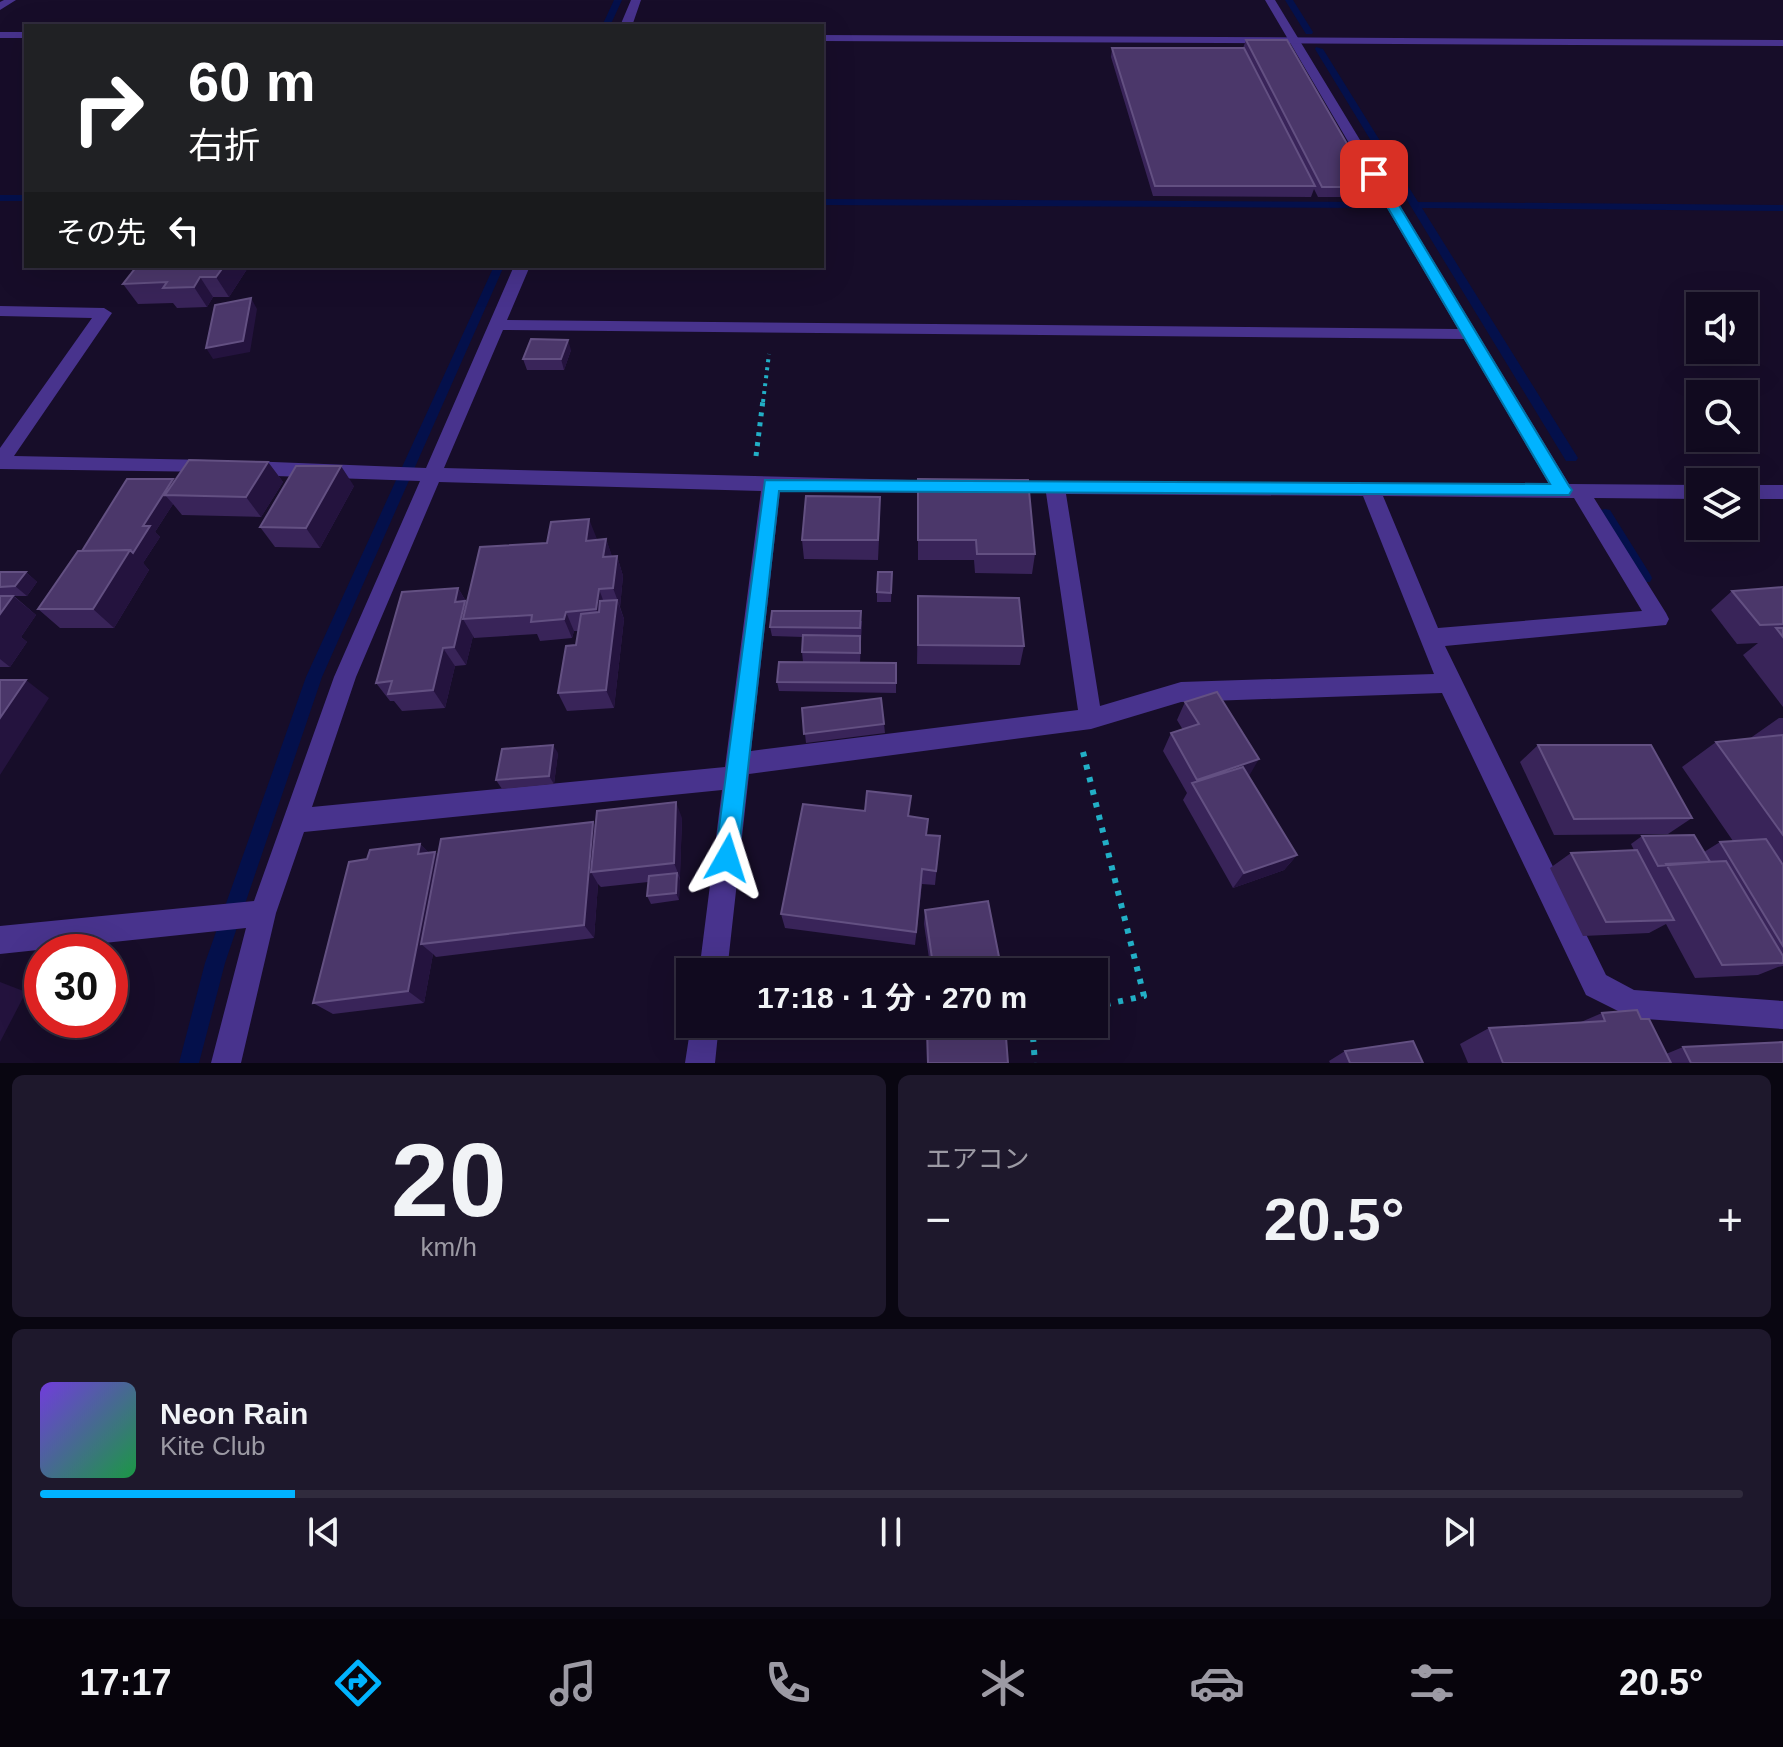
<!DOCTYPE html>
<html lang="ja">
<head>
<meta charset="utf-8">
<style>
	:root { --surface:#110a1f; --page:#1e182c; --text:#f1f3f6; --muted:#9c9aa4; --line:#302b3d; --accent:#01b3ff }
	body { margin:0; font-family:Arial,"Noto Sans JP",sans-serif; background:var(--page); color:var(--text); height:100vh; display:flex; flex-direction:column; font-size:30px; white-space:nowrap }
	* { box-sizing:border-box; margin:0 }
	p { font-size:26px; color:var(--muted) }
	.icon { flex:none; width:44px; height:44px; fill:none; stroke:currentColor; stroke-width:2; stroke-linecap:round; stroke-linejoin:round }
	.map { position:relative; height:1063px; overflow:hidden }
	.details { display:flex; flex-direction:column; gap:12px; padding:12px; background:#090611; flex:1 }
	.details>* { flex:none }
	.top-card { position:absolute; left:24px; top:24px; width:800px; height:244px; border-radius:0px; box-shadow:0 8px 32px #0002,0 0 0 2px var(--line); background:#202124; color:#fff; overflow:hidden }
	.buttons { position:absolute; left:1686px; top:292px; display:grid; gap:16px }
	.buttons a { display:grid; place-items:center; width:72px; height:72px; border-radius:0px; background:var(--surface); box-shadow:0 8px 32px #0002,0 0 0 2px var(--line); font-size:40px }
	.speed { position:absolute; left:24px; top:934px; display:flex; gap:16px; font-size:40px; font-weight:700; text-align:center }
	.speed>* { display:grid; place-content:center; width:104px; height:104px; border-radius:50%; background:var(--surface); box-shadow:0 8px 32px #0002,0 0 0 2px var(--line); line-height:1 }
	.speed .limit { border:12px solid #d22; background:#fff; color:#111 }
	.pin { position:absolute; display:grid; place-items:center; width:68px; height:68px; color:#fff; margin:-34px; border-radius:16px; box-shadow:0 4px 12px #0006 }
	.me { position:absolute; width:88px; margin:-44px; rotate:6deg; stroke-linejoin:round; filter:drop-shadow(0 0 6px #0008) }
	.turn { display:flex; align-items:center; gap:28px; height:168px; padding:0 32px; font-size:36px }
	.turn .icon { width:104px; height:104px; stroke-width:2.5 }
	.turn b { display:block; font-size:56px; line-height:68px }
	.then { display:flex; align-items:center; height:76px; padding:0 32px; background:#0003; gap:16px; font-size:30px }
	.big { font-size:60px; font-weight:700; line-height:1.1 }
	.details .card { flex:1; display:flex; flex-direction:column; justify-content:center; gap:12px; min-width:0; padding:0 28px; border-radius:12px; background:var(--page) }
	.details .dial { align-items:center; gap:0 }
	.dial b { font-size:104px; line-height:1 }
	.song { display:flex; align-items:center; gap:24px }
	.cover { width:96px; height:96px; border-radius:12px; background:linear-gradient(135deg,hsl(260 70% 55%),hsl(140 70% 35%)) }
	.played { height:8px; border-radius:4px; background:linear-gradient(90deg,var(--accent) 15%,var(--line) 15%) }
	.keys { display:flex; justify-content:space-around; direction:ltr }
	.heat { display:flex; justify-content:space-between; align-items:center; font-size:44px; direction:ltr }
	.details .tiles { flex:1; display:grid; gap:12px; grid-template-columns:1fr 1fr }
	.card:last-child { grid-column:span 2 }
	.trip { position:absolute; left:676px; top:958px; width:432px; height:80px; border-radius:0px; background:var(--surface); box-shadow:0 8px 32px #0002,0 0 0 2px var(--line); font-weight:700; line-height:80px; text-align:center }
	.tab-bar { display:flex; height:128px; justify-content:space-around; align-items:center; background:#07040c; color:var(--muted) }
	.tab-bar .icon { width:56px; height:56px }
	.tab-bar .selected { color:var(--accent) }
	.tab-bar b { font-size:36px; color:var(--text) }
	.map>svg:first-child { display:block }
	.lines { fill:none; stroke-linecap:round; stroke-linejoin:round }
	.stream { fill:#04104b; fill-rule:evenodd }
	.path-far2 { stroke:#22afc6; stroke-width:4; stroke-dasharray:3 5; stroke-linecap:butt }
	.path-far1 { stroke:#22afc6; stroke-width:5; stroke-dasharray:4 6; stroke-linecap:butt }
	.path { stroke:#22afc6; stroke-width:6; stroke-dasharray:5 8; stroke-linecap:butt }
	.minor { fill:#48338d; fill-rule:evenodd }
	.tertiary { fill:#48338d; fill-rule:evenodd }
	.wall { fill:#392459 }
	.shaded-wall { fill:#24133e }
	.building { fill:#4b376a; stroke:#635082; stroke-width:2 }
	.route { fill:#01b3ff; stroke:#0174a6; stroke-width:2 }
</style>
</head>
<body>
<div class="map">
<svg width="1783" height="1063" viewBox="0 0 1783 1063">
	<rect width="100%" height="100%" fill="#170d29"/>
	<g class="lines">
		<path class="stream" d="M614,0h8l-12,26h-8z
			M1285,0h8l20,32 -1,2h-6z
			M1316,47l7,2 95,153 365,3v6l-361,-3 156,250 -2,3h-10l-251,-412z
			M0,195h26v6h-26z
			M822,199l553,3 5,3 -5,3 -553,-3z
			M494,266h10l-182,411 -97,286 -26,100h-20l26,-100 101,-286z
			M1605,509l5,1 40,64 2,4 -2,4h-10l-40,-64 -2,-4 2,-4z"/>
		<path class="path-far2" d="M763,402l6,-48"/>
		<path class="path-far1" d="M756,456l7,-56"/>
		<path class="path" d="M1083,752l61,244 -50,11
			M1032,1024l3,39"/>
		<path class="minor" d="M4,0h12l-16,10v-8z
			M631,0h10l-9,26h-12z
			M1265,0h10l294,484 131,1v14l-106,-1 72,115 3,6 -3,6 -221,21 161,329 28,15 149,11v28l-151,-11 -46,-23 -144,-302 -261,9 -90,27 -342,45 -22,198h-28l23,-182 -418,42 -28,81 -35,150h-30l35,-135 -246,26v-28l254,-25 80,-224 86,-196 -172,-6 -9,-7 9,-7 178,7 88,-202h16l-23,54 951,9zM503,330l961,9 85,145 -552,-3 -3,5 3,5 49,2 32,217 -327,41 29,-260 164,2 7,-2 3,-5 -3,-5 -507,-13zM439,482l322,9 -36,276 -413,40 44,-130zM1066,494l297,2 71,178 -253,8 -81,24zM1383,496l191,2 68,113 -204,17z
			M0,306l104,2 8,5 -98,143 194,4 9,7 -2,5 -215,-3v-21l92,-130 -92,-2z
			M1744,485h39v14h-39z
			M691,1024h28l-4,39h-30z"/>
		<path class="tertiary" d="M0,32h26v6h-26z
			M822,35l961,5v6l-961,-5z"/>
	</g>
	<path class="wall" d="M1246,40l126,147 -4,10h-50l-4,-8 -3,8 -158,-1 -42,-139 1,-9h131z
		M249,266l-20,31h-16l-6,10 -30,1 -4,-5 -35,1 -15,-20z
		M571,350l-7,20h-37l-4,-11z
		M268,462l15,20 -22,35 -79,-2 -9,-11 -18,28 5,5 -17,26 6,7 -35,58h-54l-22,-19 44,-58 91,-72 2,2z
		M918,479l117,75 -3,20 -57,-1 -1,-13h-56z
		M354,486l-34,62 -45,-1 -15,-20z
		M880,517l-2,43 -74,-1 -2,-19z
		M606,539l6,18 5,-1 6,20 -3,31 4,12 -10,89 -47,3 -9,-18 18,-48 2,-14h-4l-2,7 -32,3 -3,-7 -63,4 -1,-2 -7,29 -11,1 -10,42 -43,3 -8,-10h-4l-14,-18 82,-95 9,15 129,-63z
		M0,572h26l11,10 -10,14h-13l22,19 -15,22 6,5 -17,25h-10z
		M892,572l-1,30h-14v-10z
		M1783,587v120l-40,-52 15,-12 -21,1 -26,-34 21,-19z
		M918,596l106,50 -4,19 -103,-1z
		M862,621l-2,42 -57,-1 -1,-10 1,-15 -31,-1 -2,-9z
		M896,663v30l-117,-2 -2,-9z
		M1185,702l63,74 49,79 -13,15 -51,18 -50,-88 4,-7 -24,-42 8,-18 12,-3 -6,-10z
		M802,708l82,16 1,9 -79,10z
		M1779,718h4v248l-5,1 -20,8 -63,3 -29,-54 -17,9 -66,3 -33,-68 21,-15 63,-3 -3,-6 11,-8 62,16 16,-10 13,-1 -51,-74 34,-25 33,-3z
		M1538,745l154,73 -24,16 -114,1 -34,-73z
		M558,753l-4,31 -52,5 -6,-9z
		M910,817l17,18 13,1 -5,49 -13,-1 -7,61 -130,-17 -4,-14z
		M682,818l-3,82 -28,4 -4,-8 1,-14 -47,5 -3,-3 -4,54 -158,19 -3,-3 -9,49 -91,11 -20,-11 54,-144 53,-15 9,9 6,-1 3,3 155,-33 2,4z
		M925,910l77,62h-71l-7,-48z
		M1602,1013l39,6 25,35 17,-7 100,16h-315l-8,-19 29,-16 92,-6z
		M926,1024h79l3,39h-81z
		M1345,1051l78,12h-93l-1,-2z"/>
	<path class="shaded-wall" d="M224,266h25l-20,31 -13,-20z
		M200,277l13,20 -6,10 -13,-20z
		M251,298l6,11 -7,43 -37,7 -7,-11z
		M568,340l3,10 -7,20 -3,-11z
		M268,462l15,20 -22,35 -15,-20z
		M341,466l13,20 -34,62 -14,-20z
		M173,479l9,10 -17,6 8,9 -18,28 5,5 -17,26 6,7 -35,58 -21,-19 50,-83z
		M589,519l8,20 -4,21 -7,-19z
		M606,539l7,20 -10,-2z
		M617,556l6,20 -3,31 -7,-19z
		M26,572l11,10 -10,14 -12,-10z
		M458,588l11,19 -6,12 10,17 -7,29 -12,-18 1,-45z
		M599,589l7,19 -2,20 -8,-19z
		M13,596l23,19 -15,22 6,5 -17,25 -10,-8v-45z
		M617,600l7,19 -10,89 -8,-18z
		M566,612l8,19 -2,7 -8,-19z
		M443,648l12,18 -10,42 -12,-18z
		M26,680l23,18 -49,77v-57z
		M553,745l5,8 -4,31 -5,-8z
		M1259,759l-10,17 -55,10 3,-6z
		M676,802l6,16 -2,60 -6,-15z
		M593,822l9,16 -11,34 7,12 -4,54 -10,-13z
		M420,844l14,14 1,-6 14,15 -28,77 12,10 -9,49 -16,-12 10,-137z
		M1297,855l-13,15 -51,18 11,-15z
		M677,873l3,8 -1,19 -3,-7z
		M0,982l26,10 -26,50z"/>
	<path class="building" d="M1246,40h41l85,147h-50z
		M1112,48h132l71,138h-160z
		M137,266h87l-8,11h-16l-6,10 -31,1 4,-6 -44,2z
		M251,298l-8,43 -37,7 9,-43z
		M531,339l37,1 -7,19h-38z
		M189,460l79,2 -22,35 -81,-2z
		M296,466h45l-35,62 -46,-1z
		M127,479h46l-30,47h7l-17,27 -3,-3 -48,1z
		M918,479l110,1 7,74h-58l-1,-14h-58z
		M806,496l74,1 -2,43h-76z
		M589,519l-3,22 20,-2 -3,18 14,-1 -4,32 -14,1 -3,20 -30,3 -2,7 -33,3 1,-7 -69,4 17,-72 67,-4 4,-21z
		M130,550l-37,59h-55l40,-58z
		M0,572h26l-11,14 -15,1z
		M878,572h14l-1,21 -14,-1z
		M1783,587v37l-23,1 -28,-34z
		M458,588l-3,14 10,-1 -11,46 -11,1 -10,42 -45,4 4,-13 -16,2 26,-91z
		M0,596h13l-13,18z
		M918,596l101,2 5,48 -106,-1z
		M617,600l-11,90 -48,3 8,-47 10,-1 5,-31 18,-2 1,-11z
		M772,611h89l-1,17 -90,-1z
		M1776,628h7v9z
		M803,635l57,1v17l-58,-1z
		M779,662l117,1v20l-119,-1z
		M0,680h26l-26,38z
		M1217,692l42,67 -62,21 -26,-47 28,-9 -14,-22z
		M881,698l3,26 -80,10 -2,-26z
		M1783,735v100l-67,-93z
		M553,745l-4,31 -53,4 6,-31z
		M1538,745h113l41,73 -118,1z
		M1243,767l54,88 -53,18 -52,-90z
		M867,791l44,5 -3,20 20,3 -2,16 14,1 -4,35 -14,-2 -6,63 -135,-18 22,-110 62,7z
		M676,802l-2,61 -83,9 6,-61z
		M593,822l-9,103 -163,19 20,-105z
		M1694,835l16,27 -52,4 -16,-30z
		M1766,839l17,26v81l-63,-104z
		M420,844l-2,10 17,-2 -27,139 -95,12 36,-141 18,-3 3,-9z
		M1637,850l37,70 -68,2 -35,-69z
		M1726,861l57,95v7l-61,2 -56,-101z
		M677,873l-1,20 -29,3 2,-20z
		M988,901l14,71h-68l-9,-62z
		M1637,1010l4,9h8l22,44h-168l-14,-35 116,-7 -3,-8z
		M927,1024h78l3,39h-80z
		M1413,1041l10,22h-73l-5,-12z
		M1783,1042v21h-92l-8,-16z"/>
	<path class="route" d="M1369,171l11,3 189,312 3,4 -3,5 -790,-4 -41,367 -3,9 -8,3 -8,-3 -4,-9 50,-378 785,4 -182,-310z"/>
</svg>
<div class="buttons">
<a><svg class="icon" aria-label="sound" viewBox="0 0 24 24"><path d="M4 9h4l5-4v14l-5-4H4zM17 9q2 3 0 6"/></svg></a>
<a><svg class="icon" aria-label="search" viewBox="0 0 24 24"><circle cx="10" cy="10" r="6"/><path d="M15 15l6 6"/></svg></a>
<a><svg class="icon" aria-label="layers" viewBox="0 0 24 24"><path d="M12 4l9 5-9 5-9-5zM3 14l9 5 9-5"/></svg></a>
</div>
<div class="speed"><div class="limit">30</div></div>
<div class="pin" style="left:1374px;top:174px;background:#d93025"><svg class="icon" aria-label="arrive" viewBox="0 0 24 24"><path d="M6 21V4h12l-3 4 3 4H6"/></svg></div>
<svg class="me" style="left:727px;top:858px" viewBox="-20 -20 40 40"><path d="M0-17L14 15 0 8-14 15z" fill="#01b3ff" stroke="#fff" stroke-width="4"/></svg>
<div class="trip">17:18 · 1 分 · 270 m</div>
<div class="top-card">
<div class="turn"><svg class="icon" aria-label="right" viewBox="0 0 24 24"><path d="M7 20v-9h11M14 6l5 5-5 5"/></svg><div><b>60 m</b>右折</div></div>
<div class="then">その先<svg class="icon" aria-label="left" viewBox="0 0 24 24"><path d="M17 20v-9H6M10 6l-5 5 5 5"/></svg></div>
</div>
</div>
<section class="details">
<div class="tiles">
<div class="card dial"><b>20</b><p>km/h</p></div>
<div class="card"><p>エアコン</p>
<div class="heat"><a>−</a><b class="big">20.5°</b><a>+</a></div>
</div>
<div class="card">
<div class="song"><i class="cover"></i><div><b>Neon Rain</b><p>Kite Club</p></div></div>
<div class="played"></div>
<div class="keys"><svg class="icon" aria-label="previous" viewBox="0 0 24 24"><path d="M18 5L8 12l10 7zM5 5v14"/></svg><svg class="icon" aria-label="pause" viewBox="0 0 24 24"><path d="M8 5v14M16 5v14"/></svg><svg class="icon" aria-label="next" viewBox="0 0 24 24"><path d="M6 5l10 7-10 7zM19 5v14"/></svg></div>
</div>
</div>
</section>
<nav class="tab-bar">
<b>17:17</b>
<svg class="icon selected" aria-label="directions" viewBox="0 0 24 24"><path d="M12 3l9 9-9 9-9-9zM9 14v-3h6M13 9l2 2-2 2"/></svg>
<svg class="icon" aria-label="music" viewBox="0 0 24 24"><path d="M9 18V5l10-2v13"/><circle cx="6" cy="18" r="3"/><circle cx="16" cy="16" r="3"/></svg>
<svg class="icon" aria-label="phone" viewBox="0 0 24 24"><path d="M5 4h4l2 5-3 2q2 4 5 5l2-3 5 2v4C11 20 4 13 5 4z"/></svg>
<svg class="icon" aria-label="climate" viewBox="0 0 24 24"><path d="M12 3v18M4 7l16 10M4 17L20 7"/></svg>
<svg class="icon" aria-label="car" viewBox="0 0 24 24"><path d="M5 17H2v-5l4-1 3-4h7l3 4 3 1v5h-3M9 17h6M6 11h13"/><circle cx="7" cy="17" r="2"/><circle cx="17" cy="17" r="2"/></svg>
<svg class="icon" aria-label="filters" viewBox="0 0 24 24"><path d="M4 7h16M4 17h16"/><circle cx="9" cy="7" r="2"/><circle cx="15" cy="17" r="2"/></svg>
<b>20.5°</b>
</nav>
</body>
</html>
